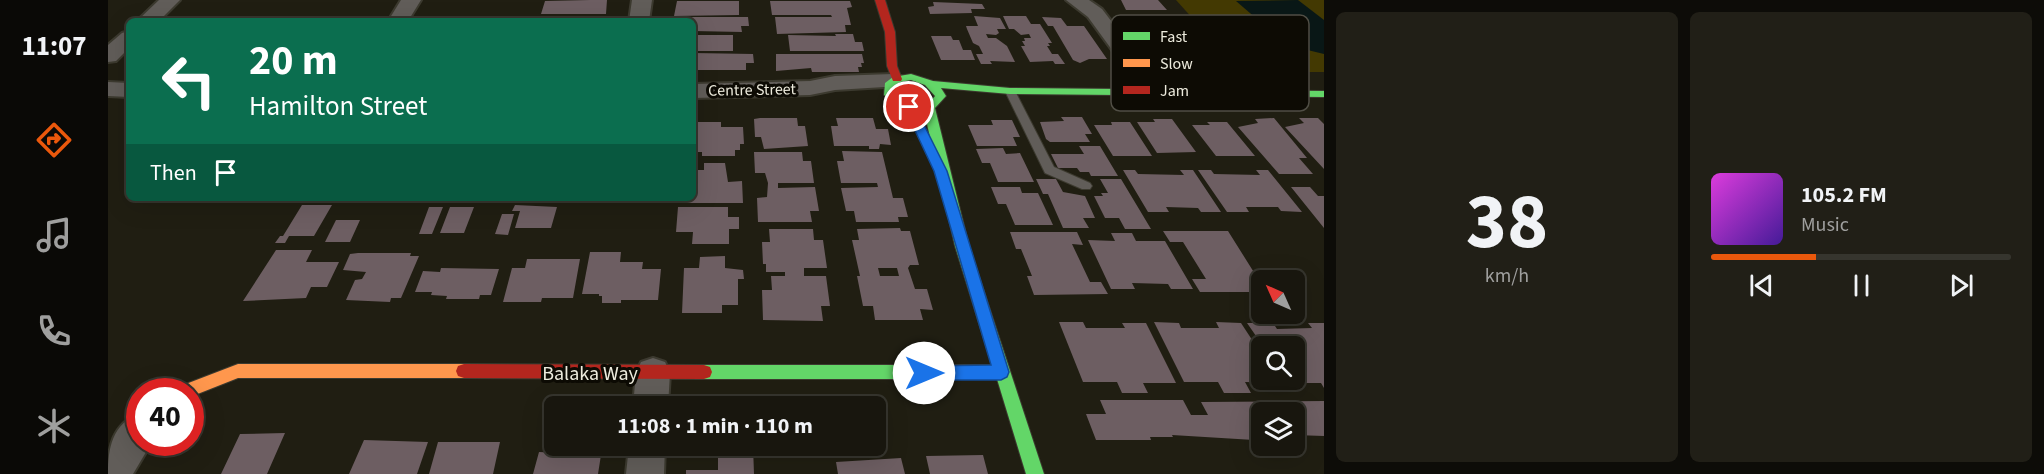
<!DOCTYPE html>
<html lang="en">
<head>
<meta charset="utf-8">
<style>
	:root { --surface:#18160e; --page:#211f17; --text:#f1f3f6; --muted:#9f9f9e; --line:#36352e; --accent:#ea580c }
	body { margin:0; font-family:"Source Sans 3",sans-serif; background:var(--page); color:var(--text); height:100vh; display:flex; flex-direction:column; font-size:22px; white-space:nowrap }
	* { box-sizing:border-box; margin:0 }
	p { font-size:20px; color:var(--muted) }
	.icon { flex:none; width:33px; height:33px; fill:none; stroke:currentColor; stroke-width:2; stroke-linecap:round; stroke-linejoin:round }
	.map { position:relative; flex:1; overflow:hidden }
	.drawer { display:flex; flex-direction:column; gap:12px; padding:12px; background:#0d0c08; width:720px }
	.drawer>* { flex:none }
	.hud { position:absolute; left:18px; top:18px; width:570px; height:183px; border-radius:9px; box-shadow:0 6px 24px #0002,0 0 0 2px var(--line); background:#0b6e4f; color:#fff; overflow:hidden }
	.needle { width:39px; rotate:315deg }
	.buttons { position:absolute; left:1143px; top:270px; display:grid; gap:12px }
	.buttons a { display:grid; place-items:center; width:54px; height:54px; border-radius:9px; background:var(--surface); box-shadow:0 6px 24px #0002,0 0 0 2px var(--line); font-size:30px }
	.speed { position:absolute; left:18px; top:378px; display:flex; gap:12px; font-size:30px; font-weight:700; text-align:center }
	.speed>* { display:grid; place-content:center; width:78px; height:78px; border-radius:50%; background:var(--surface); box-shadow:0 6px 24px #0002,0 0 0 2px var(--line); line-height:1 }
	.speed .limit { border:9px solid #d22; background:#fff; color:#111 }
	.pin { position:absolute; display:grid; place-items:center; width:51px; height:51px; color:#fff; margin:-26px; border:3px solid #fff; border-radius:50%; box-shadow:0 2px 6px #0007 }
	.me { position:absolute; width:66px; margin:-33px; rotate:90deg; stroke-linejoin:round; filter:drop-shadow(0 0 4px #0008) }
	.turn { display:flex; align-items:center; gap:21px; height:126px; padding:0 24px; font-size:27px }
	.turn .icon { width:78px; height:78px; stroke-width:2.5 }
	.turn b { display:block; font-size:42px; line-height:51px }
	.then { display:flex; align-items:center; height:57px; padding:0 24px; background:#0003; gap:12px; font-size:22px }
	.drawer .widget { flex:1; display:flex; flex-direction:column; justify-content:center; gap:9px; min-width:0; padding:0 21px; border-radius:9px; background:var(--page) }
	.drawer .dial { align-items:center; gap:0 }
	.dial b { font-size:78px; line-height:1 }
	.song { display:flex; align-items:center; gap:18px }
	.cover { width:72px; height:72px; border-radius:9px; background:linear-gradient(135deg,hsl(300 70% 55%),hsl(260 70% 35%)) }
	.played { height:6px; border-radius:3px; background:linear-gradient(90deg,var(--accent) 35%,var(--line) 35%) }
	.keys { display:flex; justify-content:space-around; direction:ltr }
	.drawer .tiles { flex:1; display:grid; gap:12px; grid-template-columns:repeat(2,1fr) }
	.trip { position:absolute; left:436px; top:396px; width:342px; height:60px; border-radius:9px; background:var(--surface); box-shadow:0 6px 24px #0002,0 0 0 2px var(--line); font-weight:700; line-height:60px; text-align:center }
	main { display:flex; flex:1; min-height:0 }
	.menu { display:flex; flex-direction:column; width:108px; justify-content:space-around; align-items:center; background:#0a0906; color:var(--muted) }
	.menu .icon { width:42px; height:42px }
	.menu .selected { color:var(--accent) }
	.menu b { font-size:27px; color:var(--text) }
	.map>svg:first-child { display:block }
	.green { fill:#433902 }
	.water { fill:#091716 }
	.building { fill:#6d5e62; fill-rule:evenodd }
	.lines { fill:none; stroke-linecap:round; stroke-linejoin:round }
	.lane-casing { stroke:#3c3a2f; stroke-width:2 }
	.street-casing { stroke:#3c3a2f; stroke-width:4 }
	.fast-casing { stroke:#3c3a2f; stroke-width:2 }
	.slow-casing { stroke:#3c3a2f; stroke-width:2 }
	.jam-casing { stroke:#3c3a2f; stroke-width:2 }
	.lane { fill:#615d59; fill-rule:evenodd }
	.street { fill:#615d59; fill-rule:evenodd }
	.fast { fill:#63d668; fill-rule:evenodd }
	.slow { fill:#ff974d; fill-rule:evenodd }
	.jam { fill:#b3261e; fill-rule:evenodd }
	.route { fill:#1a73e8; stroke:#114b97; stroke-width:1.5 }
	.labels { text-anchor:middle; stroke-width:6; stroke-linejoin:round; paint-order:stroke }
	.far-street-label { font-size:16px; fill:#edebdd; stroke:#0d0b04 }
	.street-label { font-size:20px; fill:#edebdd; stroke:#0d0b04 }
	.key { fill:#0d0b04; stroke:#504e45; stroke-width:1.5 }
	.key-label { font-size:16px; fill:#edebdd }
</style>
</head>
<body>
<main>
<nav class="menu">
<b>11:07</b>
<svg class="icon selected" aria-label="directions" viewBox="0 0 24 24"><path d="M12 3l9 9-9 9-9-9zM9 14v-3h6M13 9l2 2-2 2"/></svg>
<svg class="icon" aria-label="music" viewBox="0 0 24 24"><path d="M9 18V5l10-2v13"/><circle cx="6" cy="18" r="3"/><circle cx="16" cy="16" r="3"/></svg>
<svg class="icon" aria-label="phone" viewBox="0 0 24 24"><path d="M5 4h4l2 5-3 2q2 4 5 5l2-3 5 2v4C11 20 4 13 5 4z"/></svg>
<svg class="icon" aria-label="climate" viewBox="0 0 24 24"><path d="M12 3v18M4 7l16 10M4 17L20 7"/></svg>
</nav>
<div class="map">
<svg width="1216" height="474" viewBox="0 0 1216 474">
	<rect width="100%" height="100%" fill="#201e12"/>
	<path class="green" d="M1068,0h148v72h-83z"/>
	<path class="water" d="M1190,0l26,20v34l-37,-9 -51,-44z"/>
	<path class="building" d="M482,0h17l-1,14h-65l4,-13z
		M1013,0h37l9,10h-41z
		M569,1h62v14l-65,1z
		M662,1h80l2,6 -5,1 4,17h-6l1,7 -69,2 -2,-17h57l-1,-2h-59z
		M825,2l49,2 3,5h-14l1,4 -42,1 -2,-7 6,-1z
		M866,16l26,2 6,11h-9l2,4 -3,2 -10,-1 2,4h8l11,8 8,16 -25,-1 2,3h-11l-5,-10h7l-4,-8 -6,-3 -6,-14 -1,-3h12z
		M895,16h23l5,8h9l12,19h-4l2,3h-3l5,8h6l7,10h-10l-2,-3 -23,1 -9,-16h4l-3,-5h3l-1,-3h7l-2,-4 -8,1 -7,-6h-5z
		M339,17h26l-2,4h-26z
		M439,17h56l-1,4h-56z
		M568,17h72l1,9h-8l1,6 -49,-1v-10h-18z
		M934,17l19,1 6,8h17l23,33h-18l-9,4 -7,-3 -20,-34h-5z
		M727,34h18l2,8h7l2,9h-74l-2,-16 48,1z
		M585,35h40v16h-40z
		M823,36h20l2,4h6l4,10h8l4,10h-34z
		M585,53l60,1 1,9h-8v7h-53z
		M668,54h86l2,9h-3l1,4h-4l1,5h-47l-1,-4 -35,3z
		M953,117h21l10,17h-7l5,8h-40l-4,-3 -6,-17 24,-1z
		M652,118h37l1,8h7l3,20 -44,3 -3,-12h-6l-1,-18z
		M728,118h37l3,11h12l3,16 -11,-1 -1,5h-10v-3h-35l-3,-20h7z
		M1166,118l33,40h-8l14,16h-34l-41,-47 20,-4 -3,-4z
		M1191,118h19l6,6v45l-39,-42 19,-4z
		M1045,119h19l24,33 -39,1 -20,-31h18z
		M883,120h21l8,17h-7l4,9h-40l-9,-21h25z
		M585,122h28v5h22l1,17h-4v6h-5v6h-33v-4h-9z
		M1003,122h19l22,34h-39l-19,-31h18z
		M1099,122h20l28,34h-39l-24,-31h18z
		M971,146h21l18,30h-27l-2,-4h-9l-3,-4h-19l-7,-14h33z
		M895,148l3,6 14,-1 14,29h-36l-8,-19h-8l-6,-14z
		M734,151l40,1 11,46h10l5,19h-10l1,5h-43l-2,-11h-8l-5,-23 37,-1 -1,-4h-36l-4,-22h7z
		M646,152h48l1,9h8l3,22h-36v5l37,-1 4,24h-9l2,11h-54l-1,-24 10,-1 1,-14 -3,-10h-10z
		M596,163h21l3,19 14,-1 1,22h-73v-5h23l2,-28h9z
		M1015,170h12l3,4 46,1 -4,-5h13l28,42h-20l-3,-4 -32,-1 3,5h-21z
		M1090,170h13l3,4 46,1 -4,-5h12l34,42 -21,-1 -3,-4h-32l3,5h-22z
		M928,179h20l7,13 22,4 10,22h-12l6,10h-26l-15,-34h-5z
		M992,179h21l30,50h-26l-6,-11h-14l-11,-22h9l-2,-3h7z
		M883,187h29l2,6h16l15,32h-38l-9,-21h-8z
		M1183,187h19l8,9h6v32z
		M198,198h66l-2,4h-66z
		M453,198h35l-1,4h-34z
		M194,205h30l-18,31h-25l-4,7h-10l5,-7h3z
		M407,205l42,2 -6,21h-36l5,-17h-8z
		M321,207h14l-11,27h-13z
		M342,207h24l-10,26h-24z
		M570,207h50v10h11v12h-10v15h-37l1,-12h-17z
		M394,214h12l-6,21 -13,-1z
		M228,220h24l-10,22h-25z
		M792,228l1,3h9l9,34h-9l-2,3 7,21h12l6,21 -13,-1 3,11h-48l-2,-14h-10l-6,-30h3l-8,-36h7l-2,-11zM770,268h19l2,8h-19z
		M661,229h44l1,11h9l4,28h-23v8h22l4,30h-9l2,15 -60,-1 -1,-30h10l-1,-14h14v-4h-19v-8h-3l-1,-22h8z
		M1055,231h65l27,43h4l5,6h-2v12h-62l-8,-13h14l-23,-37h-13z
		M902,232h67l6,13 -11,-1 18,38h11l7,12 -74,1 -7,-19h5l-11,-27h-5z
		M1003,233h21l4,8h29l28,48h-22l-3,-5 -36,-1 3,6h-24l-23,-49 27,1z
		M168,250h36l-6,12h33l-12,25h-16l-5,11 -63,3z
		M482,252h31l-1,10h23l-1,7h19l-3,31h-37v3h-19v-7h-3v-2h-17z
		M250,253h53l-1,3h9l-18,42h-10l-1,4 -44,-2 9,-20 7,-1 4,-7 -23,-2 7,-16z
		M617,256v12l18,2 1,9h-6v26h-16v8h-40l2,-45h15l1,-11z
		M419,259h53l-7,39h-31l-1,4h-38l9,-34h13z
		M333,268l58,1 -8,26h-11l-1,4h-33l1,-3 -16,-1 1,-3h-17l8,-21 17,1z
		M951,322h24l3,6h39l-3,-5h24l30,60h-33l5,10h-26l-5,-11h-34z
		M1046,322l25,1 2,5h38l-3,-6 25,1 21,32v25h14l2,3 -33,-1 6,11h-27l-6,-11h-34z
		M1139,323h26l4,6 35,-1 -4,-5h16v65l-3,-5h-34l-3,-3h10v-34h-31z
		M992,400h83l8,15h17l-7,-13 123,-1v35l-30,-1v-23h-32v25h-9l1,3 -82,-5 1,2h-23l1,3h-55l-10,-26h20z
		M177,433l-18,41h-46l19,-40z
		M256,440l64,2 -11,32h-68z
		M330,442h62l-7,32h-64z
		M610,446h35l1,28h-68v-4h32z
		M431,452l62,3 -3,19h-65z
		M875,455l5,19h-58l-4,-18z
		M793,458l4,16h-67l-2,-12z"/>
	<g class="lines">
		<defs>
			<path id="lane" d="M902,88l5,3 39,76 36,16 2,3 -2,3h-8l-37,-16 -40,-82z"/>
			<path id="street" d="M51,0h21l-21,21h-22z
				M293,0h20l-13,21h-20z
				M524,0h20l-3,21h-20z
				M958,0h23l13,9 64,84 -3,5h-16l-59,-81z
				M21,31v17l-13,13 -8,1v-17l14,-12z
				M785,74l8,2 3,5 -3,5 -66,4 -25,5 -117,3v-14l117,-3 25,-5z
				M0,82l21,1v14l-21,-1z
				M545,358l12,4 5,11 -2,33h-35l3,-33 5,-11z
				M32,413v29h12l-19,32h-25c0,-26 4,-50 32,-61z
				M521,446h36l-1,28h-38z"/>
			<path id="fast" d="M803,74l22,7 77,7 314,3v6l-314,-3 -69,-6 5,8 -11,12 34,138 75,228h-18l-29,-95h-293l-6,-2 -2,-5 2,-5 6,-2h288l-37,-119 -31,-135 -19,-2 -21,-14 1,-12 8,-6zM803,80l14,5 10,11c-11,15 -27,8 -41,-2v-8l6,-4z"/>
			<path id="slow" d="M130,364h226l6,2 2,5 -2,5 -6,2h-226l-48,19v-5h-14l2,-5z"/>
			<path id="jam" d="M767,0h10l10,32 2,34 5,13 -1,2h-8l-6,-15 -2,-34z
				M356,364l240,1 6,2 2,5 -2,5 -6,2 -240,-1 -6,-2 -2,-5 2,-5z"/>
		</defs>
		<use href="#lane" class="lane-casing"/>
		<use href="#street" class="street-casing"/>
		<use href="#fast" class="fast-casing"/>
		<use href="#slow" class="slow-casing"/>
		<use href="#jam" class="jam-casing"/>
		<use href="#lane" class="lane"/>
		<use href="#street" class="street"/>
		<use href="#fast" class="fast"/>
		<use href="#slow" class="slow"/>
		<use href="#jam" class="jam"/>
	</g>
	<path class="route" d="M797,105l10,2 32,64 62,201 -2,5 -6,3h-77l-5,-2 -3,-5 3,-5 5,-2 67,-1 -57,-194 -30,-64z"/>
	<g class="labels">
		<g class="far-street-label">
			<text transform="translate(644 89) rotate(-1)" y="6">Centre Street</text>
		</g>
		<g class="street-label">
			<text x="482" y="380">Balaka Way</text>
		</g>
	</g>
	<rect x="1003" y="15" width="198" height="96" rx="9" class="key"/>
	<rect x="1015" y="32" width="27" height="8" fill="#63d668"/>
	<rect x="1015" y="59" width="27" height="8" fill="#ff974d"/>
	<rect x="1015" y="86" width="27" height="8" fill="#b3261e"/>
	<g class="key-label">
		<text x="1052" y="42">Fast</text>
		<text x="1052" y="69">Slow</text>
		<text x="1052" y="96">Jam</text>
	</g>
</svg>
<div class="buttons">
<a><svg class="needle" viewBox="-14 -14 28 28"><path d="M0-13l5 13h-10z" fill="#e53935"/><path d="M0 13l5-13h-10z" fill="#9f9f9e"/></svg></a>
<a><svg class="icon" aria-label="search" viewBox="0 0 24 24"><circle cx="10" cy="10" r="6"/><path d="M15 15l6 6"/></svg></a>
<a><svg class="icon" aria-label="layers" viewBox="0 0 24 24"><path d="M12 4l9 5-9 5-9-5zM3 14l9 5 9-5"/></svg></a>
</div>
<div class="speed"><div class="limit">40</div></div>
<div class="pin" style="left:801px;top:107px;background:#d93025"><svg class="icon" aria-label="arrive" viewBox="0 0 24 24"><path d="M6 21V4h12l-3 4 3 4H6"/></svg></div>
<svg class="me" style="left:816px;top:373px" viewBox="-20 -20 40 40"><circle r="19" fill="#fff"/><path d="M0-13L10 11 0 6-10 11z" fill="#1a73e8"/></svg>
<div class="trip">11:08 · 1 min · 110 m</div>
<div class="hud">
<div class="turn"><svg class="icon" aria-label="left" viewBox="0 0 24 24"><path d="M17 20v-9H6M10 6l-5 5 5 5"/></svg><div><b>20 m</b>Hamilton Street</div></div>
<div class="then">Then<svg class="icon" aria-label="arrive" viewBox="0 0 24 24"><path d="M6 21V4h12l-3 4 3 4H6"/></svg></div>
</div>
</div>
<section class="drawer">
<div class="tiles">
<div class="widget dial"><b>38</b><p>km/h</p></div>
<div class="widget">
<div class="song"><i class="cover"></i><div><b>105.2 FM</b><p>Music</p></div></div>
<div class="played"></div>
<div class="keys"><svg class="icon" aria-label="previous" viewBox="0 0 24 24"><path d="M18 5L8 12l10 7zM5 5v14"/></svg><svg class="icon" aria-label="pause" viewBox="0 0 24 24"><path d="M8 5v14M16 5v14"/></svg><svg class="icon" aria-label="next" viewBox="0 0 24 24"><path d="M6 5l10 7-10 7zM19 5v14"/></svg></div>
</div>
</div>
</section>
</main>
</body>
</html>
